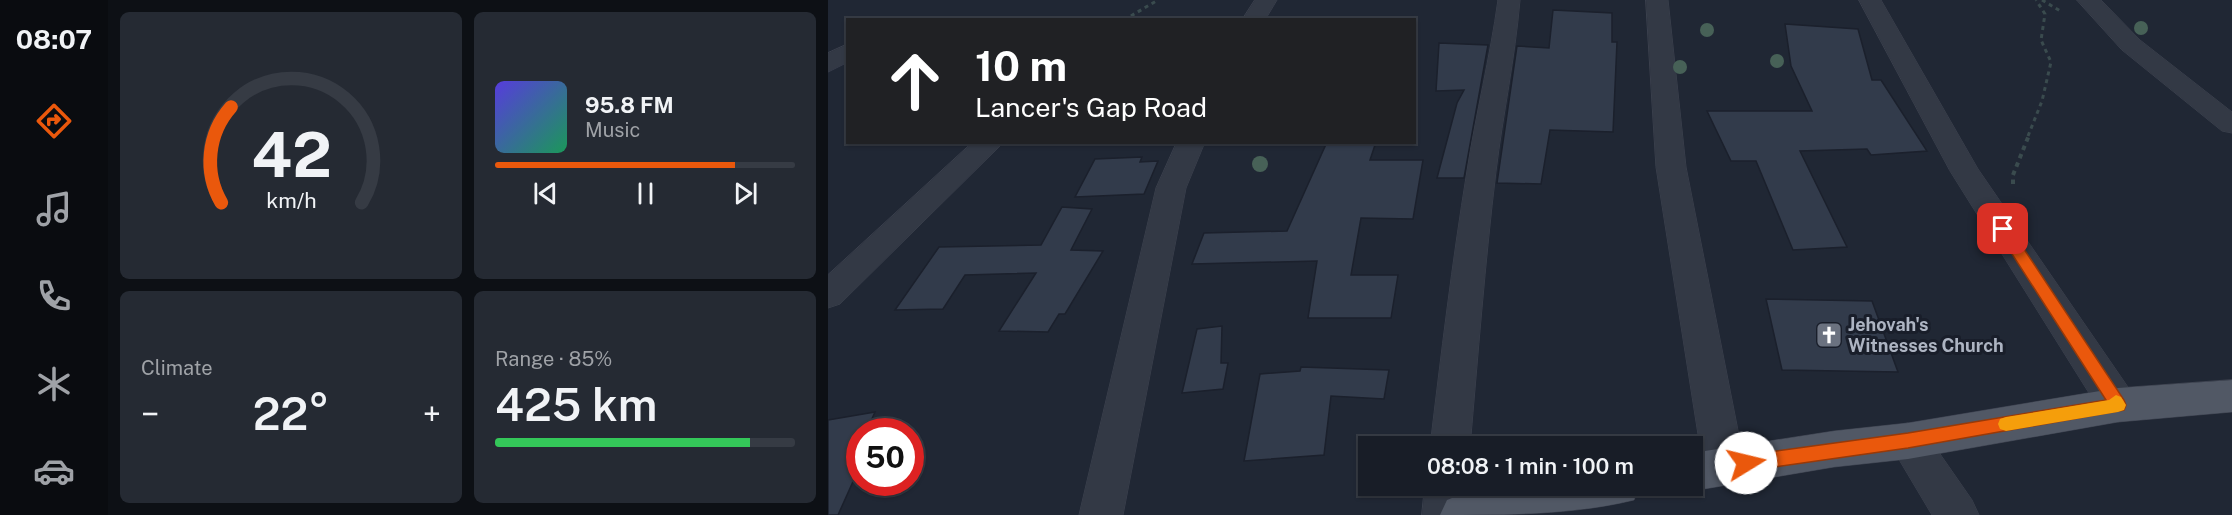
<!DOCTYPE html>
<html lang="en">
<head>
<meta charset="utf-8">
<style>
	:root { --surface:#181d27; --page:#252a33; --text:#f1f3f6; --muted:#9fa2a7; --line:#363b44; --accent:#ea580c }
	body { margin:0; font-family:"Public Sans",sans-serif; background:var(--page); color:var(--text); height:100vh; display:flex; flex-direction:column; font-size:22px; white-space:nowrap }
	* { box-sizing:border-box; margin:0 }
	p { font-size:20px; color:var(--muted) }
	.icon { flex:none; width:33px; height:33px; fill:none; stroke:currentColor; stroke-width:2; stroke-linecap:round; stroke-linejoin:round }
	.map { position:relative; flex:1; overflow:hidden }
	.drawer { display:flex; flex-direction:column; gap:12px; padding:12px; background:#0d1015; width:720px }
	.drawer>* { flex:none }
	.top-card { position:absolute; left:18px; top:18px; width:570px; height:126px; border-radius:0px; box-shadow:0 2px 4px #0004,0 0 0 2px var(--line); background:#202124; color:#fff; overflow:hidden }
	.speed { position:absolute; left:18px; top:418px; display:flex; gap:12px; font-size:30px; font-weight:700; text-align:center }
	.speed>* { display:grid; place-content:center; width:78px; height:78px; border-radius:50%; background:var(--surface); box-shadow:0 2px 4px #0004,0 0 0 2px var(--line); line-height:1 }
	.speed .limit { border:9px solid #d22; background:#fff; color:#111 }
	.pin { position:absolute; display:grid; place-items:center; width:51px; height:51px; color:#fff; margin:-26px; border-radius:12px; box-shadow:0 3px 9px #0006 }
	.me { position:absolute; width:66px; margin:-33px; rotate:81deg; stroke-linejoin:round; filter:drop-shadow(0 0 4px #0008) }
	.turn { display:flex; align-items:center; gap:21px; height:126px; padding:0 30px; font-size:27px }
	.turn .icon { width:78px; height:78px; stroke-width:2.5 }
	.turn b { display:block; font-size:42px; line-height:51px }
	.big { font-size:45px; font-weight:600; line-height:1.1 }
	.drawer .tile { flex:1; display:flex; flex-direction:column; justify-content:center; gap:9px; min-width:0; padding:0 21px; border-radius:9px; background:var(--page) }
	.drawer .dial { align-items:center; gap:0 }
	.dial svg { height:156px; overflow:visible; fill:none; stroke:var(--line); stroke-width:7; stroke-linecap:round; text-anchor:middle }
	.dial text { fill:var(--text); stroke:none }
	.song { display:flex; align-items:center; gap:18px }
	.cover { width:72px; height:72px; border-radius:9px; background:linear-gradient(135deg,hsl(250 70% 55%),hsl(150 70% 35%)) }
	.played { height:6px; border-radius:3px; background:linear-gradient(90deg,var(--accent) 80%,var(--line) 80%) }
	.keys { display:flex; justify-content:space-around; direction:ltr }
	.heat { display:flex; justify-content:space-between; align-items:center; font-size:33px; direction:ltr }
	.charge { height:9px; border-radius:4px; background:linear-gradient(90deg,#34c759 85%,var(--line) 0) }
	.drawer .tiles { flex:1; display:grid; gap:12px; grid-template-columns:repeat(2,1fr) }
	.trip { position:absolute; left:530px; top:436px; width:345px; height:60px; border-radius:0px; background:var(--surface); box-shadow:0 2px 4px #0004,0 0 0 2px var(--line); font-weight:600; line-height:60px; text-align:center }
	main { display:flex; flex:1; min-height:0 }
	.menu { display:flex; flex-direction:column; width:108px; justify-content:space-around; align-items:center; background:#0a0c10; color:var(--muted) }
	.menu .icon { width:42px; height:42px }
	.menu .selected { color:var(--accent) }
	.menu b { font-size:27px; color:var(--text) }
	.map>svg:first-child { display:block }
	.building { fill:#323b4b; stroke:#1b202c; stroke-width:1.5 }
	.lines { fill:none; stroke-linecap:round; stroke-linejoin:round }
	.minor-casing { stroke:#3d424f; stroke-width:1 }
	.major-casing { stroke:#3d424f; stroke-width:1 }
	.path-far1 { stroke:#3a4b4e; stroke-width:3; stroke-dasharray:4 4; stroke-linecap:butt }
	.path { stroke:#3a4b4e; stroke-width:4; stroke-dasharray:4.5 4.5; stroke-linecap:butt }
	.minor { fill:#333945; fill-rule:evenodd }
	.major { fill:#515865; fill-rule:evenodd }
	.tree { fill:#476157 }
	.route { fill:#ea580c; stroke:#983908; stroke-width:1.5 }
	.slow { fill:#f59e0b }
	.labels { text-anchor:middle; stroke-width:6; stroke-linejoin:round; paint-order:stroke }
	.poi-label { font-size:18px; font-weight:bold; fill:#adb4c2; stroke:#191e2a; text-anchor:start }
</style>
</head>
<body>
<main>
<nav class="menu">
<b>08:07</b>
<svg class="icon selected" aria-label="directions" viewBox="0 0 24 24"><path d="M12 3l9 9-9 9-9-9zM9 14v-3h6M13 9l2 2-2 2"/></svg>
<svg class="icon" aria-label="music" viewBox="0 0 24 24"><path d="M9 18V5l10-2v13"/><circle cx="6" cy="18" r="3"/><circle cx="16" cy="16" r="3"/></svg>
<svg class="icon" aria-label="phone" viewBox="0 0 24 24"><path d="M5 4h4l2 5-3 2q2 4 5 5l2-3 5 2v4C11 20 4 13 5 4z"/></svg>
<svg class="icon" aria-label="climate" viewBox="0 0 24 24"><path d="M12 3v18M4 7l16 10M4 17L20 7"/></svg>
<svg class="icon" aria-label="car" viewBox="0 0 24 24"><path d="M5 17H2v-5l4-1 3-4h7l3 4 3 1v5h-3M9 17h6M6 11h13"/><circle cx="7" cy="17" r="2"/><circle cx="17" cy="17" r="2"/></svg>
</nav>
<section class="drawer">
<div class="tiles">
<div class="tile dial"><svg viewBox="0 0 100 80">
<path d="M14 69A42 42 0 1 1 86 69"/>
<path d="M14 69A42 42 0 0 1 19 20" stroke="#ea580c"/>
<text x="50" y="56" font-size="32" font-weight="700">42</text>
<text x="50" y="72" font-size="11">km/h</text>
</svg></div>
<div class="tile">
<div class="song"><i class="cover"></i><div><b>95.8 FM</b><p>Music</p></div></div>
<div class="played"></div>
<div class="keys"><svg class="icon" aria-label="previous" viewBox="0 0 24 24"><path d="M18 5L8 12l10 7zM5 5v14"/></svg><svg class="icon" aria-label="pause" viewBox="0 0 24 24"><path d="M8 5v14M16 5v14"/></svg><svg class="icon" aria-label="next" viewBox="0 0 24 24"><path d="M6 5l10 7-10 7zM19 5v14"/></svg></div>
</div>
<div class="tile"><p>Climate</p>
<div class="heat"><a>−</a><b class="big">22°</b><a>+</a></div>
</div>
<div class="tile"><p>Range · 85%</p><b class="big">425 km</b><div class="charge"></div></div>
</div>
</section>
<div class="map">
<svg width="1404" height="515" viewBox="0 0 1404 515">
	<rect width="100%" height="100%" fill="#202734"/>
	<path class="building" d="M725,10l59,3v29h5l-4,90 -63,-2 -9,54 -44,-1 20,-137 32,2z
		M957,24l73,5 14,51h9l46,71 -56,4 -4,-6 -67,2 47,96 -54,3 -37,-89h-25l-24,-50h105l-21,-45z
		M611,43l49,2 -24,133h-27l20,-75 7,-13 -28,1z
		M499,142h49l-6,18h53l-10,59 -52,-1 -10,57h47l-7,43h-83l9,-57 -125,3 12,-31 83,-2z
		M314,157l-2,5 18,-1 -14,33 -69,3 20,-38z
		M234,207l30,2 -21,41 32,1 -38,63h-6l-11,18 -49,-1 37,-58 -71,2 -22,34 -48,1 44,-63 102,-2z
		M938,299l106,2 26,71 -116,-2z
		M394,326l-1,37h7l-5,26 -41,4 15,-64z
		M473,367l88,3 -5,29 -53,-3 -7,59 -80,6 16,-87 40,-3z
		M47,412l-9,20h-6v34l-22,49h-10v-95z"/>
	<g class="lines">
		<defs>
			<path id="minor" d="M427,0h22l-12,20h-23z
				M670,0h22c-5,58 -17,114 -24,171 -11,92 -18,184 -26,276h-40c11,-92 22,-184 37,-276 9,-58 23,-113 31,-171z
				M818,0h22l18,167 59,299 -6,13 -15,6 -15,-6 -6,-13 -47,-299z
				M1031,0h22l97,169 154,224 6,12 -6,12 -14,5 -14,-5 -154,-246z
				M1249,0h24l39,40 92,72v21l-10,-2 -100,-81z
				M20,44v18l-20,10v-19z
				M145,142h31l-164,162 -12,4v-33z
				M349,142h28l-19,46 -63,327h-44l77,-327z
				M1080,423l14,5 50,72 7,15h-47l-44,-74 6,-13z
				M597,486h42l-1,29h-44z"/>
			<path id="major" d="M1404,380v32l-114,10 -210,37 -74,8 -142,24 -13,-5h13v-33l142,-22 74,-8 210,-35z
				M681,486h131l-6,14c-61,15 -130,15 -194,15l7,-15 15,-6z"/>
		</defs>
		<use href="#minor" class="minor-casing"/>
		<use href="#major" class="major-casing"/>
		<path class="path-far1" d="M1214,0l20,12
			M296,20l34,-20
			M1200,136l14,-35 9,-39 -10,-22 4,-26 -9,-14"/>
		<path class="path" d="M1185,184v-9l16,-40"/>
		<use href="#minor" class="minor"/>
		<use href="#major" class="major"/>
	</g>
	<g class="tree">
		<circle cx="1313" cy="28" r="7"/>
		<circle cx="879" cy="30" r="7"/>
		<circle cx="949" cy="61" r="7"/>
		<circle cx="852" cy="67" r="7"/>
		<circle cx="432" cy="164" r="8"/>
	</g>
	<path class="route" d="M1175,224l5,1 116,175 2,5 -2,5 -216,38 -162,23 -6,-2 -3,-6 3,-5 6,-3 162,-22 198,-33 -110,-171z"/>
	<path class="slow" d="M1288,395l5,2 5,8 -2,5 -6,2 -112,19 -6,-2 -2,-5 2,-5 6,-2 103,-17z"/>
	<defs>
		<symbol id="church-square" viewBox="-11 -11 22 22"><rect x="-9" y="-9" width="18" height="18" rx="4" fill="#6b7280" stroke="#191e2a"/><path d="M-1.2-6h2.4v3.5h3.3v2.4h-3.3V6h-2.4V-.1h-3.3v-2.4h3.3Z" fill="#fff"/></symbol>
	</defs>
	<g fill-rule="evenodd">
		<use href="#church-square" x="986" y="320" width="30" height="30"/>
	</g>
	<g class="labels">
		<g class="poi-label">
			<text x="1020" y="331">Jehovah's<tspan x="1020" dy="21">Witnesses Church</tspan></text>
		</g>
	</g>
</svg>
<div class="speed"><div class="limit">50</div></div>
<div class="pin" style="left:1175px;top:229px;background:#d93025"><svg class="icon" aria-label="arrive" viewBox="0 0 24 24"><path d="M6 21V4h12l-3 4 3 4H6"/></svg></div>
<svg class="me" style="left:918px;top:463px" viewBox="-20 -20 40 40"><circle r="19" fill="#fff"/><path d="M0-13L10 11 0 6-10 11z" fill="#ea580c"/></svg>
<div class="trip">08:08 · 1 min · 100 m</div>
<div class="top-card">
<div class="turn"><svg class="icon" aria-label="ahead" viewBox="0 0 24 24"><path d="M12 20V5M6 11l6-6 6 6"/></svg><div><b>10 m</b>Lancer's Gap Road</div></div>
</div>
</div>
</main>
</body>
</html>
